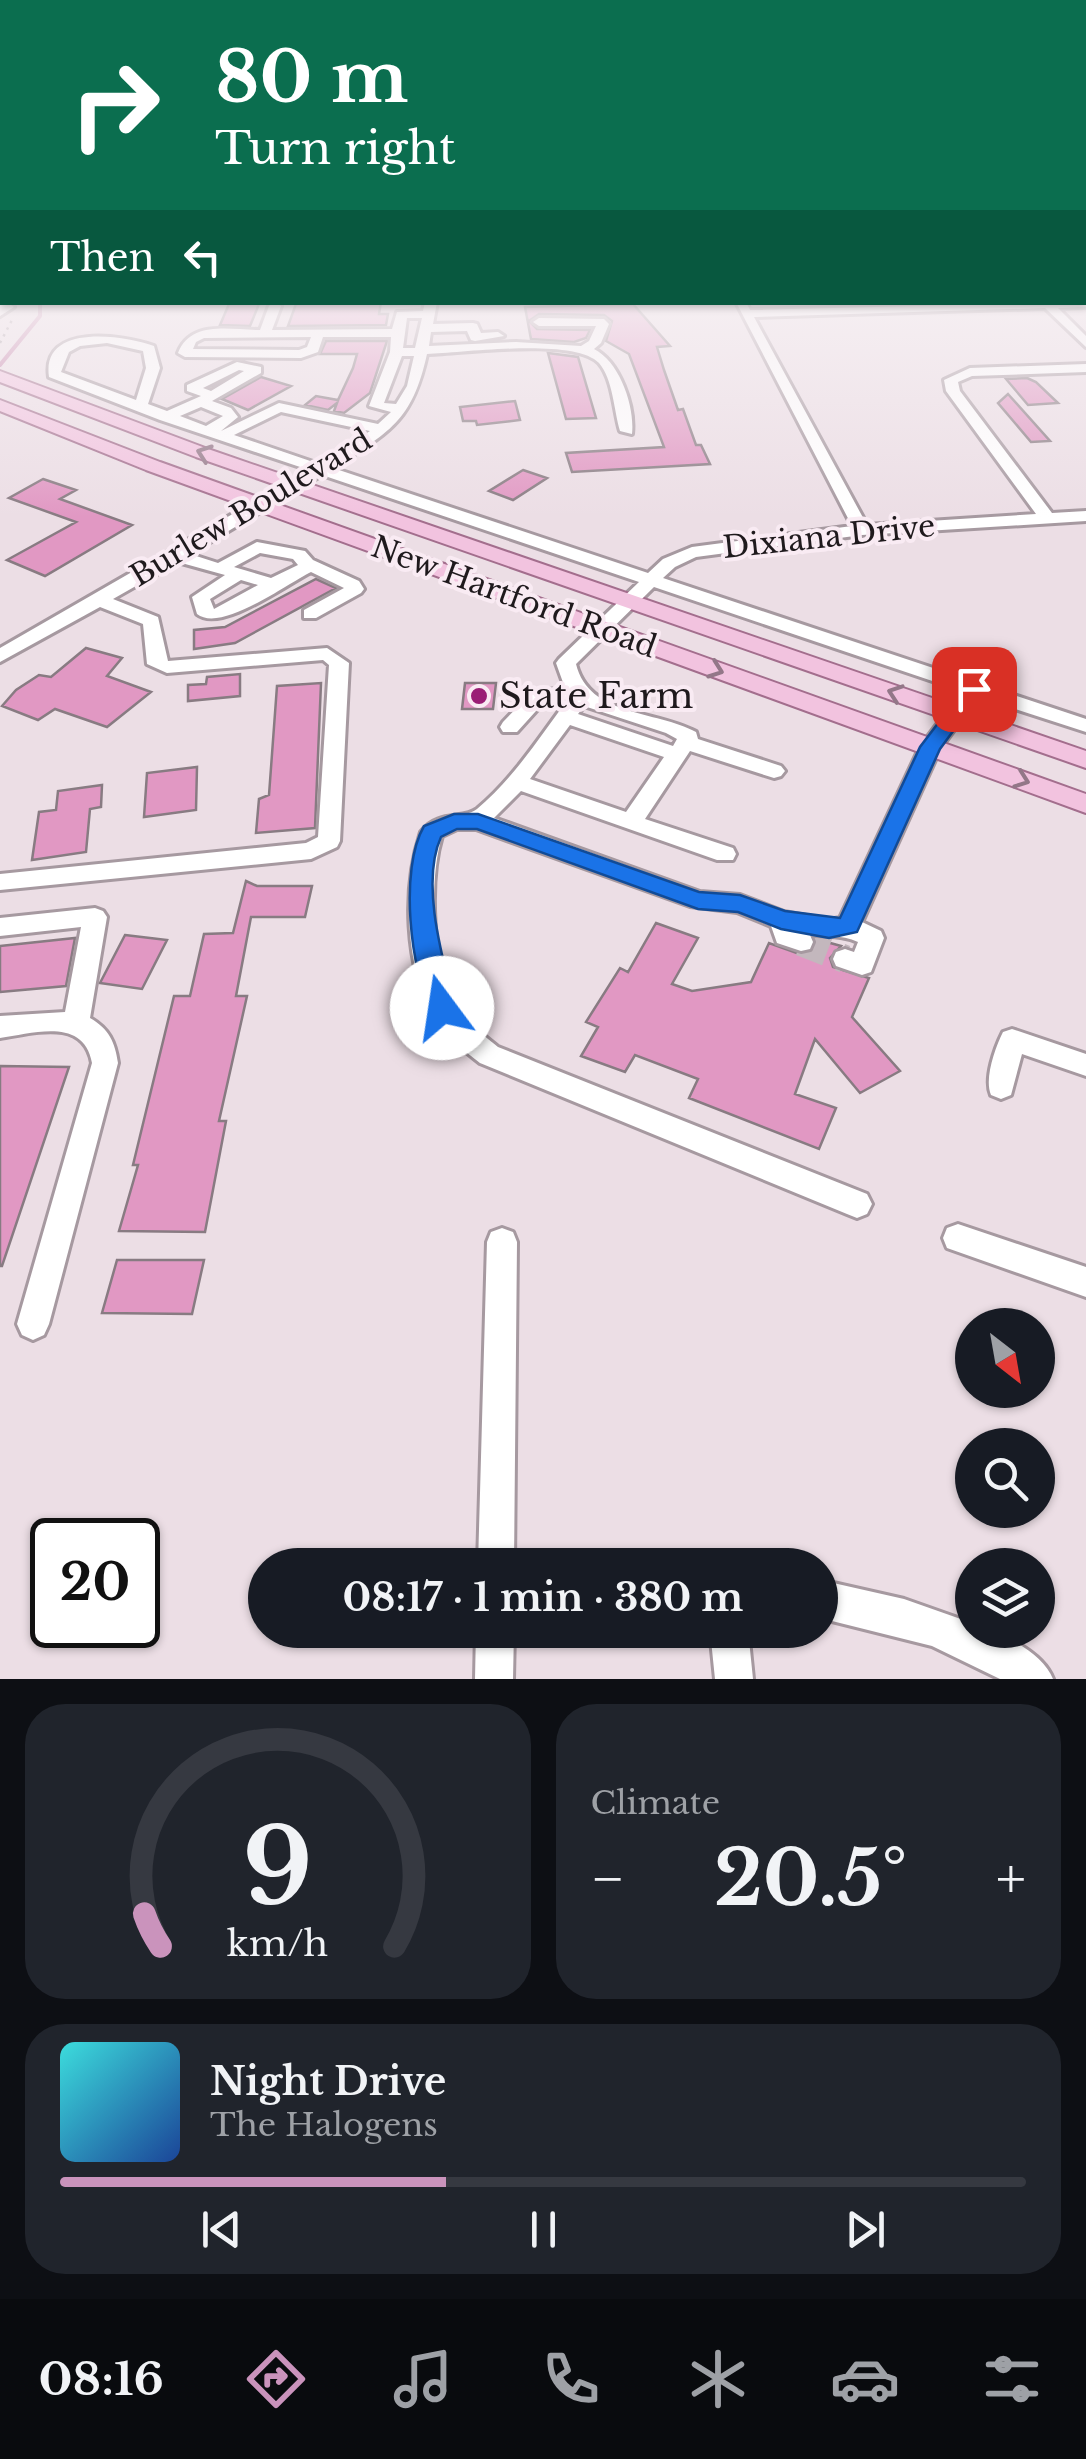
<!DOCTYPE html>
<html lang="en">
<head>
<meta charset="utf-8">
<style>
	:root { --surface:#171b24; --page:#20242c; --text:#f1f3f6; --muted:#9ea1a6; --line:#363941; --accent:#ca93bc }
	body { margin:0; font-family:"Libre Baskerville",serif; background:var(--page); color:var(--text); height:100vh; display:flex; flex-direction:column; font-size:38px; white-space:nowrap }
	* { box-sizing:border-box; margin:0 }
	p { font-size:32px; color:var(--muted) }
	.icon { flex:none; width:55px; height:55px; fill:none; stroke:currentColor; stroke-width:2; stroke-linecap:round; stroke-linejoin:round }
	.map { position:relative; height:1679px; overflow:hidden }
	.side { display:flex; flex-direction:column; gap:25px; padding:25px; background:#0d0f14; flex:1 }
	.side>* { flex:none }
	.top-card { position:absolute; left:0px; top:0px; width:1088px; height:305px; box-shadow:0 2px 8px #0004; background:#0b6e4f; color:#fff; overflow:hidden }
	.needle { width:65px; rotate:149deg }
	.fabs { position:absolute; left:955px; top:1308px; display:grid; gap:20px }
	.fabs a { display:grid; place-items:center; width:100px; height:100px; border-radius:50%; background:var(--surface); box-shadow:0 2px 8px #0004; font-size:50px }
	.speed { position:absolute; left:30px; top:1518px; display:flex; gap:20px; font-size:50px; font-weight:700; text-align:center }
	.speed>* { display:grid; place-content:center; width:130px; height:130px; border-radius:50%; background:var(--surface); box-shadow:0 2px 8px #0004; line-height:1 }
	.speed .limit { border:5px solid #111; border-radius:15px; background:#fff; color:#111 }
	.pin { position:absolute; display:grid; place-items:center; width:85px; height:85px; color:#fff; margin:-42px; border-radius:20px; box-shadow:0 5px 15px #0006 }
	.me { position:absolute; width:110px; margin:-55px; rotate:346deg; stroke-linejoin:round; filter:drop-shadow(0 0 8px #0008) }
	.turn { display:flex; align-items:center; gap:35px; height:210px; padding:0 50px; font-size:45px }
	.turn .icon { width:130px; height:130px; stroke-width:2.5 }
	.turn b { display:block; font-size:70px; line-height:85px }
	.then { display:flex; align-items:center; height:95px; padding:0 50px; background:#0003; gap:20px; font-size:38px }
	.big { font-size:75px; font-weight:700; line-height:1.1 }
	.side .card { flex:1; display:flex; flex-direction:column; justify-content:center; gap:15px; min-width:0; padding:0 35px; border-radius:40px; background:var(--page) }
	.side .dial { align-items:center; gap:0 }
	.dial svg { height:260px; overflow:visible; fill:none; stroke:var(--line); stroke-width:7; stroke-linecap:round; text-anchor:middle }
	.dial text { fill:var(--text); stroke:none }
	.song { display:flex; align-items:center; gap:30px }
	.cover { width:120px; height:120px; border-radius:15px; background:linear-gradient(135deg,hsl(180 70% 55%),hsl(220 70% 35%)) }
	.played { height:10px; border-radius:5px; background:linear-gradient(90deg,var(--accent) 40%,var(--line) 40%) }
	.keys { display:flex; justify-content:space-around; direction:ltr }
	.heat { display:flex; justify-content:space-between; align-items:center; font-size:55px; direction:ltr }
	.side .tiles { flex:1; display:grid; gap:25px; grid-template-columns:1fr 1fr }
	.card:last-child { grid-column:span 2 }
	.trip { position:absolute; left:248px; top:1548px; width:590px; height:100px; border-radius:50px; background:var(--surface); box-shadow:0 2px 8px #0004; font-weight:700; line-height:100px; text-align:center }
	.tabs { display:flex; height:160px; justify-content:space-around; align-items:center; background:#090b0e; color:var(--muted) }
	.tabs .icon { width:70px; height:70px }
	.tabs .current { color:var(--accent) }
	.tabs b { font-size:45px; color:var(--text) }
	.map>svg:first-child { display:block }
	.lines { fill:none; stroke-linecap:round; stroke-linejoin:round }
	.stream { stroke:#c37da7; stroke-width:4 }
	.building { fill:#e198c3; stroke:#887b82; stroke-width:2.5 }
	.minor-tunnel { stroke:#c3b7bd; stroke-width:28; stroke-dasharray:28 14; stroke-linecap:butt }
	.minor-casing { stroke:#a699a0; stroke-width:6 }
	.major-casing { stroke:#a36e8d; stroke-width:4 }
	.path { stroke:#a1969c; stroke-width:2.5; stroke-dasharray:2.5 5; stroke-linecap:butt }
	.minor { fill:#fff; fill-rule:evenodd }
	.major { fill:#f2c3df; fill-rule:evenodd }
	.oneway { stroke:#937788 }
	.route { fill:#1a73e8; stroke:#114b97; stroke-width:2.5 }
	.poi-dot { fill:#9a1e75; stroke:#f9ebf3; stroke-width:4 }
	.labels { text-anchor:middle; stroke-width:8; stroke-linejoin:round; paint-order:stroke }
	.far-street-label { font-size:30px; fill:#1f1a1d; stroke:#f9ebf3 }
	.poi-label { font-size:35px; fill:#1f1a1d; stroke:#f9ebf3; text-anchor:start }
</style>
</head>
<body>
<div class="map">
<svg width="1086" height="1679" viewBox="0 0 1086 1679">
	<rect width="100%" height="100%" fill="#ecdee5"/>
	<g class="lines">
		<path class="stream" d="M0,365l40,-49v-14"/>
	</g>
	<path class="building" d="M381,302l-2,12h9l-2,11 -98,1 8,-22z
		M229,304h30l-9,22 -30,-1z
		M633,304l37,42 -13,1 7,23 14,40 5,-1 13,36h5l9,19 -138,8 -6,-19 98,-6 -35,-93 -23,-13 6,-20 -8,-6 -65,-1 -10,7 8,8 53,1 -4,8 -12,4 -43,-3 -6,-32z
		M326,341h61l-17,52 -26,20 -10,-2 3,-8 -9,7 -23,-5 11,-9 22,4 15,-32 4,-14h-37z
		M548,353l30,4 18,61 -30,1z
		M261,377l30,9 -43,24 -26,-11z
		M1027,378l9,4 22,21 -30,2 -22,-26z
		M1008,394l42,47 -19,1 -33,-39z
		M515,401l5,19 -43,5 -1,-4h-13l-3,-14z
		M523,470l24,8 -34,22 -24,-9z
		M43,479l33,11 -16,9 72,26 -87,51 -38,-16 69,-38 -67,-24z
		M316,579l20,9 -101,55 -41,6v-19l31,-3z
		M86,648l36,10 -15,18 44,16 -44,35 -52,-18 -17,11 -36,-14 14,-16 23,-15 12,2z
		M240,674v22l-52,5v-16l18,-1 1,-7z
		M321,683l-6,145 -59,5 3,-34 10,-4 8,-109z
		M465,683h31l-3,26h-31z
		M197,767l-1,43 -52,7 3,-44z
		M102,785l-1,22 -11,2 -4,43 -54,8 7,-48 17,-2 2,-19z
		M246,881l11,5h55l-7,31h-54l-15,79h11l-28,125h7l-21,111 -86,-1 19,-66h-5l41,-169h16l14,-62 29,-1z
		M656,923l42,15 -26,46 20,7 59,-9 18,-39 33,12 11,-5 3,-11 25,7 -11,12 3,9 36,11 -17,39 48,54 -40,22 -45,-54 -20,55 41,14 -17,41 -130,-51 9,-19 -63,-24 -10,17 -44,-16 17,-29 -12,-5 34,-54 8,4z
		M125,935l42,5 -25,49 -42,-6z
		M75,938l-9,48 -66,6v-46z
		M0,1066l69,1 -67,199h-2z
		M117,1260h87l-12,54 -90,-1z"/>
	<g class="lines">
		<path class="minor-tunnel" d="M801,942l44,17"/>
		<defs>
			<path id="minor" d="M0,298l14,9 -14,9z
				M1086,299v8l-28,1 28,28v11l-41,-39 -291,9 113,208 169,-11 -90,-123 -2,-11 26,-12 116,-4v8l-114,4 -14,6 2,9 92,122 34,-2v10l-224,14 -166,22 -21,10 -12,11 423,141v13l-108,-35 -38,52 -78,173 19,9 3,7 -13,34 -9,3 -26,-9 -3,-7 3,-7 9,-3 9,3 4,-10c-16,-8 -37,-5 -56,-9l8,2 3,7 -3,7 -9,2 -24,-8 -6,-17 -34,-14 -47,-6 -214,-77h-19l-15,7c-13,43 -11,129 12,168 11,17 29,31 44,43l369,147 5,10 -5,10 -10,4 -10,-4 -367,-151c-17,-13 -34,-27 -45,-45 -31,-51 -32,-131 -14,-186 17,-22 42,-12 56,-23 36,-30 63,-72 91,-110l-23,2 -28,31h-14l-3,-5 3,-5 29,-30 33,-4 -9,-25 3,-4 80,-77 -317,-107 -132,79 28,9 39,-21 48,9 8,9 46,21 5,8 -3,4 -45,25h-12v-8l40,-22 -33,-16c-26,13 -90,61 -114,42l-5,-17 33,-22 -47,-13 -65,37 45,18 10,44 159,-13 22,15 -9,178 -3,6 -26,12 -311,31v-16l306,-31 12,-6 11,-172 -6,-5 -156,13 -20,-9 -4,-40 -43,-17 -100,55v-14l309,-178 -149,-50 -111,-43c-8,-54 74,-42 105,-31l6,22 -12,36 19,7 34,-15 -14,-5v-6l50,-23 24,5v6l-49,28 19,7 7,9 -17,14 58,-28 99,21 13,-12 -22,-6 21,-54 1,-15h-68l-5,15 -17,6 -116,-1 -7,-4c13,-33 52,-23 82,-23l9,-24 5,-4 7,4 -9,24 120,-1 5,-17 26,-1 2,-9h12l-4,22 40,-1 4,1 4,9 17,-1 6,4 -29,5 -4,-1 -4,-9 -36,1 -2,14 87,-4 65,4 8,-5 7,-15h-57l-6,-4 6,-4 65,1 5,5 -8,19 -7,6c26,13 41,58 38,85l-12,-3c-6,-20 -7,-52 -21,-68 -25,-26 -136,-10 -172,-9 -15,68 -38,78 -94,114l315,105 15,-14 29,-12 160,-21 -116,-224h10l4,8 335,-8zM407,318h15l-7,30h-12zM311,337l-4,10 -8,3 -106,-1 3,-7 8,-4zM107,343l36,8 3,17 -10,32 -75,-28 8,-20 11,-6zM402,356h12l-7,30 -11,18 -12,-1zM239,370l5,1 -33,20 -8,-3zM201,407l22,9 -17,10 -26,-10zM281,412l89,19 -51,33 -85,-29zM260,553l33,6 5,6 -27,13 -37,-11zM241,580l17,5 -44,24 -4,-10zM654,587l308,104 -42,56 -80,171 -11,2 -45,-8 -44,-17 -40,-3 -206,-74 27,-27 196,69h16l3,-6 -3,-6 -88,-29 45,-68 84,27 7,-2 4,-5 -4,-5 -83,-27 -2,-7c-40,-22 -107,-15 -120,-68zM584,706l82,27 11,6 -4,7 -95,-32zM570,725l94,32 -38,55 -96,-33z
				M95,908l8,3 4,6 -17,101c19,11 25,24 28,45l-69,261 -5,11 -11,5 -11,-5 -5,-11 75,-261c-8,-46 -58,-30 -92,-25v-22l65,-4 16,-85 -81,9v-18z
				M1012,1029l74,25v22l-64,-22 -11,41 -10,4 -10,-4c-7,-16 4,-47 12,-63z
				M958,1224l128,43v30l-139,-49 -4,-10 4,-10z
				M502,1228l11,4 4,10 -3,323h-36l9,-323 4,-10z
				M820,1580l84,19 68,24v7c29,0 71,23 81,49h-53l-68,-33 -112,-28z
				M476,1630h38l-1,49h-38z
				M710,1630h38l5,49h-38z"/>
			<path id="major" d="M0,371l208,78 878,302v17l-890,-311 -196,-75z
				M0,400l160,62 926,332v19l-940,-343 -146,-59z"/>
		</defs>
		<use href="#minor" class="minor-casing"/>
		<use href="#major" class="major-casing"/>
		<path class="path" d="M0,343l12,-23"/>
		<use href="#minor" class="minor"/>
		<use href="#major" class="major"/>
	</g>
	<defs><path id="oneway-chevron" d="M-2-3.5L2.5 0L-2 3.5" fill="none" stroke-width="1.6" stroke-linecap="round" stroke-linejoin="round" transform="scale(2.5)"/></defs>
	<g class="oneway">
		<use href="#oneway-chevron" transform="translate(204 453) rotate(-160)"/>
		<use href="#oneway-chevron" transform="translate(716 670) rotate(20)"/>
		<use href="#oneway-chevron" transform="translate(895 693) rotate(-161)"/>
		<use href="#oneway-chevron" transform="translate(1022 780) rotate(20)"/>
	</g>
	<linearGradient id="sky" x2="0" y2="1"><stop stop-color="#999ece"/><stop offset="0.55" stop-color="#f6f0f3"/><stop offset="1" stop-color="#f6f0f3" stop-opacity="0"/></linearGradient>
	<rect width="1086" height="517" fill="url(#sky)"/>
	<path class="route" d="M974,683l10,6 -44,60 -83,183 -28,6 -48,-9 -43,-17 -40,-3 -221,-80h-20l-16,8c-21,46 2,123 14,171l-4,7h-18c-23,-44 -34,-146 -9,-189l30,-12h24l221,78 41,3 45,16 55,7 80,-171 47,-62z"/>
	<circle class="poi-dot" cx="479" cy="696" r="10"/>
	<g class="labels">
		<g class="far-street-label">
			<text transform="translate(251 508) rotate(-31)" y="10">Burlew Boulevard</text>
			<text transform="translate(829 537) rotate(-6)" y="10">Dixiana Drive</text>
			<text transform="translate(514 597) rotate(20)" y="10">New Hartford Road</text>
		</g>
		<g class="poi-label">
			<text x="499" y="708">State Farm</text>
		</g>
	</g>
</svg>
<div class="fabs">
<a><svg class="needle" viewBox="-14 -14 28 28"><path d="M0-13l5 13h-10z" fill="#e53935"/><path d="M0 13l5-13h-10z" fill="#9ea1a6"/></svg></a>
<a><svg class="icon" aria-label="search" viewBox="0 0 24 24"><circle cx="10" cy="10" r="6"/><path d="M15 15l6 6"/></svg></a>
<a><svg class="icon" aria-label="layers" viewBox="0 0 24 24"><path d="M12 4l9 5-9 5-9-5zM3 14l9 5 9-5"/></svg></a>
</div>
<div class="speed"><div class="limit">20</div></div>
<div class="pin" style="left:974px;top:689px;background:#d93025"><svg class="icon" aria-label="arrive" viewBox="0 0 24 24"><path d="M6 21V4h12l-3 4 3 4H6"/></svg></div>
<svg class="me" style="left:442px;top:1008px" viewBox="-20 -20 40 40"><circle r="19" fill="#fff"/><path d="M0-13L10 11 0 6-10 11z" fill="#1a73e8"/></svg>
<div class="trip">08:17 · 1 min · 380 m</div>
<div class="top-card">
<div class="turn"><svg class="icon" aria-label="right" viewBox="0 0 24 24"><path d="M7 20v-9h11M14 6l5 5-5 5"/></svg><div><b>80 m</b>Turn right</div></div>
<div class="then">Then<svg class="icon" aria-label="left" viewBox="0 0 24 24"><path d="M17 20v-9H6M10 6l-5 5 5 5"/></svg></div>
</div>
</div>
<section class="side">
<div class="tiles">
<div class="card dial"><svg viewBox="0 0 100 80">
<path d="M14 69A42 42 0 1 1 86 69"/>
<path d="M14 69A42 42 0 0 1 9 59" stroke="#ca93bc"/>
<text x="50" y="56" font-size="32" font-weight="700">9</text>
<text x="50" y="72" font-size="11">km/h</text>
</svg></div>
<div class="card"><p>Climate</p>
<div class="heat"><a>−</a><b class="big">20.5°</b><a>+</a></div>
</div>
<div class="card">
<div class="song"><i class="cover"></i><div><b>Night Drive</b><p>The Halogens</p></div></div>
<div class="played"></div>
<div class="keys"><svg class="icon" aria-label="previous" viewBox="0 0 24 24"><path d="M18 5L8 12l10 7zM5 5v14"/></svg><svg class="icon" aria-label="pause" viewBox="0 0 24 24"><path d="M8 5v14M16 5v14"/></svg><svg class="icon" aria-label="next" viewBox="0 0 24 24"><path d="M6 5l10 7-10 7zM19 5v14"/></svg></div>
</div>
</div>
</section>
<nav class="tabs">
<b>08:16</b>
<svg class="icon current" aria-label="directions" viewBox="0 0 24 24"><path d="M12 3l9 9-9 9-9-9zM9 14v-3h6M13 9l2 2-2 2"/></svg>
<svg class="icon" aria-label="music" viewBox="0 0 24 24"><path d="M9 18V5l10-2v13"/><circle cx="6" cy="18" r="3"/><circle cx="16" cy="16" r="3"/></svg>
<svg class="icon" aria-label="phone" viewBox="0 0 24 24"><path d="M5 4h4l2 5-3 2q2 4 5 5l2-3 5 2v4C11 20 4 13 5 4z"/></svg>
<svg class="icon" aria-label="climate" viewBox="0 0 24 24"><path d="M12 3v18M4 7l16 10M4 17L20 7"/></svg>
<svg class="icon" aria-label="car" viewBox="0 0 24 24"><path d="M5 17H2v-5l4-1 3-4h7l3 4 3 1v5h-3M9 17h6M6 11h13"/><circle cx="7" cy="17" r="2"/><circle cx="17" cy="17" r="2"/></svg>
<svg class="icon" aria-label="filters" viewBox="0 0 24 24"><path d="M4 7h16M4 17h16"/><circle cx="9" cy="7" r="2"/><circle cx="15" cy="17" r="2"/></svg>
</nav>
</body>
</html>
